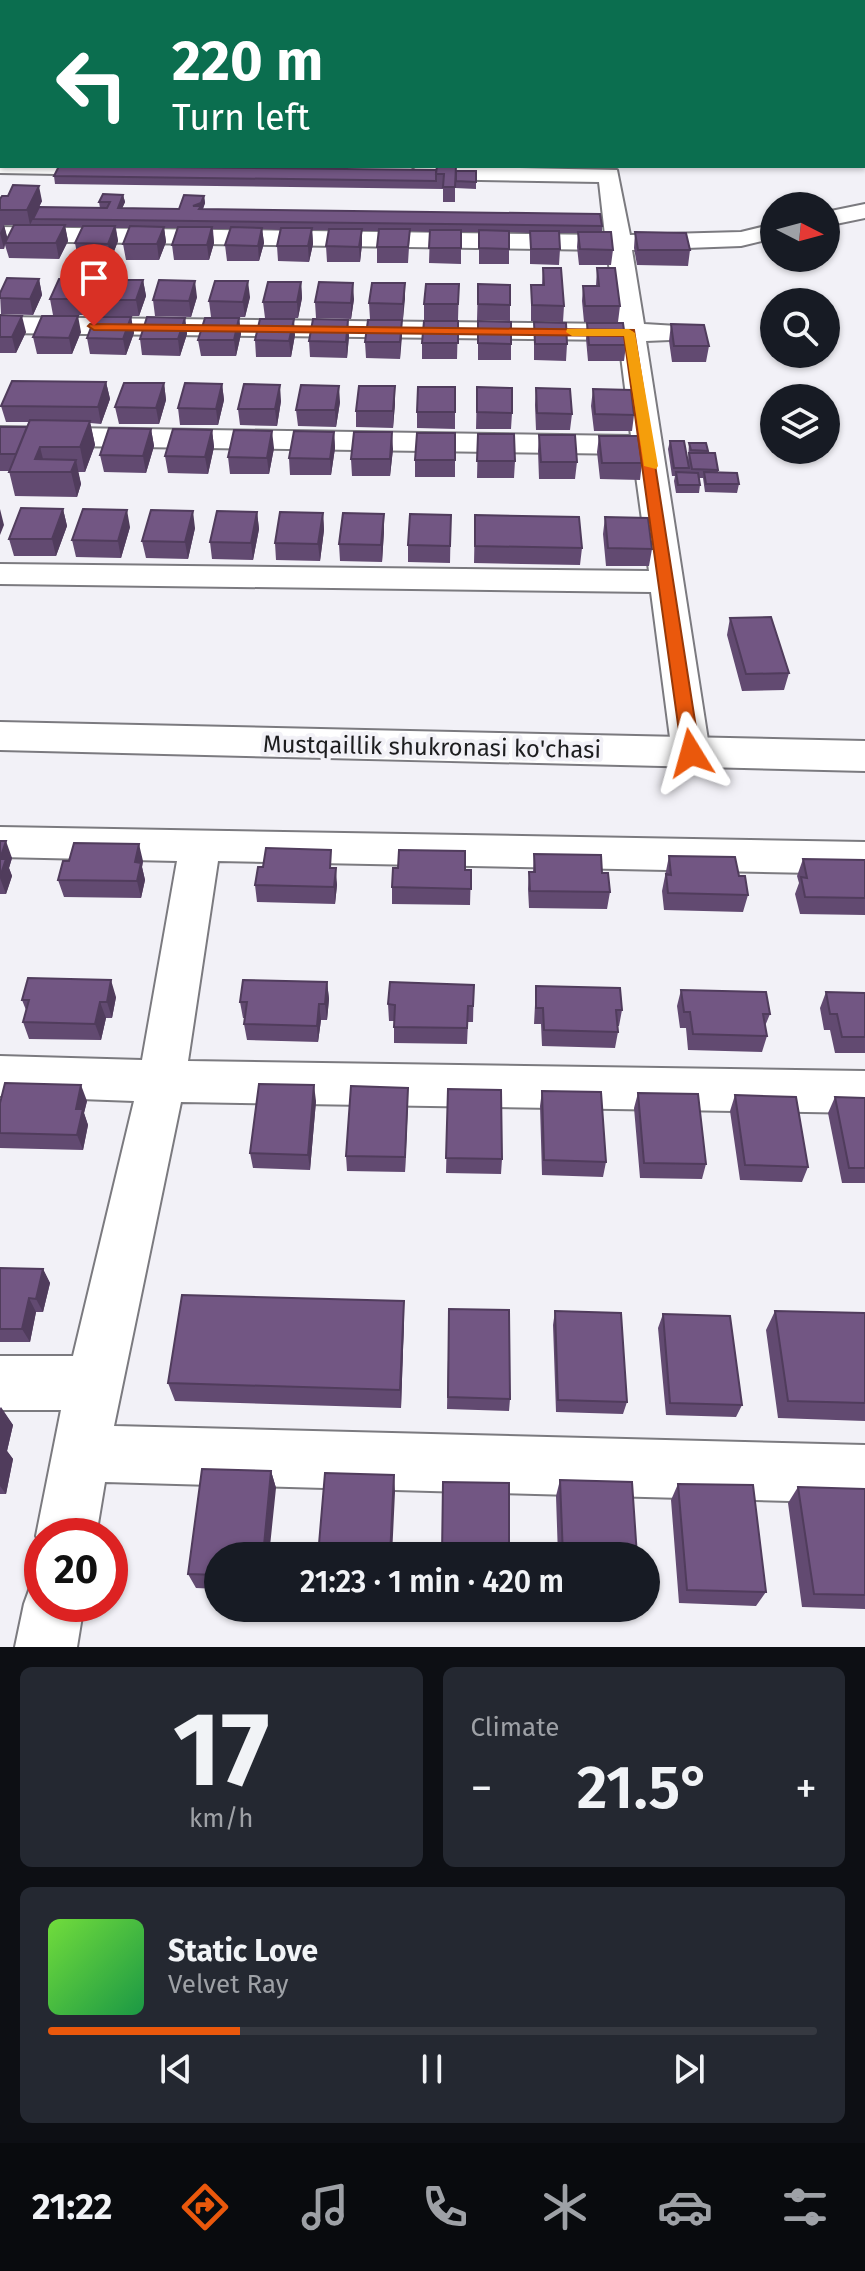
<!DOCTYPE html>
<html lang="en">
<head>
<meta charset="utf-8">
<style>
	:root { --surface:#171b24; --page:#242831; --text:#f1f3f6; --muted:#9ea1a6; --line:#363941; --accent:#ea580c }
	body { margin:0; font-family:"Fira Sans",sans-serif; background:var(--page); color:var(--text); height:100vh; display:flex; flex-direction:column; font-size:30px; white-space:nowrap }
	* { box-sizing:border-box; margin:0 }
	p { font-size:26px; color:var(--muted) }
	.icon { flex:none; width:44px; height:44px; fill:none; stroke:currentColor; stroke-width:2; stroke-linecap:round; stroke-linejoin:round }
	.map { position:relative; height:1647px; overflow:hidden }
	.details { display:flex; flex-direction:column; gap:20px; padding:20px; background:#0d0f14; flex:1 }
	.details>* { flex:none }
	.guide { position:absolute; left:0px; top:0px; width:866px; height:168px; box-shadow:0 2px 6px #0004; background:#0b6e4f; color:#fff; overflow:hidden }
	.needle { width:52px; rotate:96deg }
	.buttons { position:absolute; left:760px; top:192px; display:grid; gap:16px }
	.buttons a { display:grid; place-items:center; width:80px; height:80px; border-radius:50%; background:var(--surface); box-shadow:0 2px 6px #0004; font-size:40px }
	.speed { position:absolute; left:24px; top:1518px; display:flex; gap:16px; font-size:40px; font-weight:700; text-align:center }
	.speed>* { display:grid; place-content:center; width:104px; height:104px; border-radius:50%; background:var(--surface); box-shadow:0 2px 6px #0004; line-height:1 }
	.speed .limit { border:12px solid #d22; background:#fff; color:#111 }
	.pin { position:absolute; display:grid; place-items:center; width:68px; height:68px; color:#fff; margin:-82px -34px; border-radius:50% 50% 50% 0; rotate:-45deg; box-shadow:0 0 8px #0007 }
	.pin .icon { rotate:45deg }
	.me { position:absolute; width:88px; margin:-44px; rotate:352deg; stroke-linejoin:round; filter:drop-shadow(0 0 6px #0008) }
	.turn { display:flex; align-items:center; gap:28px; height:168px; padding:0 40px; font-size:36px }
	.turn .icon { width:104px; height:104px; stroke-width:2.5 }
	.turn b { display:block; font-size:56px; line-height:68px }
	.big { font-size:60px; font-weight:600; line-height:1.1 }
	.details .tile { flex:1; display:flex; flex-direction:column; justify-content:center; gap:12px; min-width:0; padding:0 28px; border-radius:12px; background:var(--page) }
	.details .dial { align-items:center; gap:0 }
	.dial b { font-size:104px; line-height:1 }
	.song { display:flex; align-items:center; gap:24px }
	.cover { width:96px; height:96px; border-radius:12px; background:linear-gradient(135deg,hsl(100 70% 55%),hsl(140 70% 35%)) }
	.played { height:8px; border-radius:4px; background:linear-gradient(90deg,var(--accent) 25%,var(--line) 25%) }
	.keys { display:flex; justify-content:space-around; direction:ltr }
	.heat { display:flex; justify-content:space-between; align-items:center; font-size:44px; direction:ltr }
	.details .tiles { flex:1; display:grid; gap:20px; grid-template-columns:1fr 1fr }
	.tile:last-child { grid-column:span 2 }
	.trip { position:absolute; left:204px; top:1542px; width:456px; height:80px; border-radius:40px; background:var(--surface); box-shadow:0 2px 6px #0004; font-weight:600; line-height:80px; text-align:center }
	.menu { display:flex; height:128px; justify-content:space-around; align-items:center; background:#090b0e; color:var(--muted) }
	.menu .icon { width:56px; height:56px }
	.menu .selected { color:var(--accent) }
	.menu b { font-size:36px; color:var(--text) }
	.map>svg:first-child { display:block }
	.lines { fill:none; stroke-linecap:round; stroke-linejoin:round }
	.minor-casing { stroke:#7b7a7f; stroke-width:4 }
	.major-casing { stroke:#7b7a7f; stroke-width:4 }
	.minor { fill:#fff; fill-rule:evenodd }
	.major { fill:#fff; fill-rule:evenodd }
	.wall { fill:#624a71; fill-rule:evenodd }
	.shaded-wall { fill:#503c5c }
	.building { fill:#725683; stroke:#503c5c; stroke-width:2 }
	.route { fill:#ea580c; stroke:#983908; stroke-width:2 }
	.slow { fill:#f59e0b }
	.labels { text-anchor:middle; stroke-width:8; stroke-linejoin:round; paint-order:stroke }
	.street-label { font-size:24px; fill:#1d1d1f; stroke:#f2f1f7 }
</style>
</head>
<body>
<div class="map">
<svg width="865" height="1647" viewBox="0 0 865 1647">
	<rect width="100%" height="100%" fill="#f2f1f7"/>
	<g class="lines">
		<defs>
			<path id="minor" d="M0,159l2,7 122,2 -11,7 -113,-2z
				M418,166l199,4 13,65 111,-3 33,-8v14l-33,8 -109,4 12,74 50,3 3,6 -3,6 -48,2 64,412 -6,10 -13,3 -13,-3 -6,-10 -21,-161 -651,-8v-20l649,7 -16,-117 -633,-9v-18l631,9 -12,-96 -619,-7v-16l617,7 -10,-74 -607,-9v-14l605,8 -6,-53 -178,-3 -8,-2 -3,-5z
				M865,204v14l-39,8v-14z
				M0,827l865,15v32l-647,-13 -30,200 677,10v42l-684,-11 -67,324 751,19v58l-760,-21 -9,54h-54v13l-6,-13 25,-126h-61v-54h73l61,-255 -134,-5v-40l142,4 35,-199 -177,-4z
				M42,1579v25h42l-7,43h-62l9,-43 8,-22z"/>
			<path id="major" d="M0,722l865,19v30l-865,-21z"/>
		</defs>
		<use href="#minor" class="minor-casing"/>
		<use href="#major" class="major-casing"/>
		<use href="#minor" class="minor"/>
		<use href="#major" class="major"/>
	</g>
	<path class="wall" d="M476,171v18l-21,-1v14h-12v-13l-388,-5 -1,-8z
		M123,195l2,7 -3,6 57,1 25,-13 1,7 -2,6 399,17v6l11,18 -2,15h-32l-2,-18 1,-14h-19l1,16 -1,16 -29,-1v-31l-21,-1v32h-30v-32h-18v32l-32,-1 1,-31 -20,-1 -2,32h-31v-16l2,-16h-17v13l-2,18h-33l-1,-16 3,-16h-17l1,14 -4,18 -31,-1 -1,-15 3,-16 -18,-1 2,14 -5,18h-32l-2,-16 5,-16h-17l1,14 -5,17h-35l-2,-15 6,-17h-14l2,14 -7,18h-33l-3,-16 7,-16h-14l2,13 -7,18h-33l-3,-16 7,-16h-17l3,14 -9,18 -50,-1 -4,-13 -1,4h-4v-50l42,2 -3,6 61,1 -1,-6zM4,225h10l-7,13z
		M635,232l55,18 -2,16 -51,-1 -3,-17z
		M543,268l21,38 -1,16 -32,-1v-36h11z
		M597,268l23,38 -2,16h-34l-2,-21 1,-15h13z
		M39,279l3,16 -9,20 -32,-1 -1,-21z
		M143,280l3,16 -7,20h-35l-3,-16z
		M301,282l1,16 -4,20h-33l-2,-16z
		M405,283l-2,36h-33l-1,-16z
		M459,284l-1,36h-34v-16z
		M478,284l32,21v16l-33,-1z
		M95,295l-8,20h-34l-3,-16z
		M197,297l-6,20 -36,-1 -2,-16z
		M250,297l-5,20h-34l-2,-16z
		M354,299l-3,20 -35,-1 -1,-16z
		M0,315l26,17 -10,21h-16z
		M131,317l3,16 -8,22 -36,-1 -3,-16z
		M185,318l2,16 -7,22 -38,-1 -2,-16z
		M239,318l2,16 -5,22h-35l-3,-16z
		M402,320l-2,39 -34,-1 -1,-16z
		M458,321l-1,38h-35v-16z
		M478,321l33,23v16h-33z
		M534,322l33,22 -1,17 -32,-1z
		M587,323l39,22 -2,16h-36l-2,-22z
		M671,324l38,22 -3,16h-34l-3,-21z
		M81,332l-9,22h-35l-4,-17z
		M295,335l-4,22h-35l-1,-17z
		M349,336l-2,22 -37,-1 -1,-16z
		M106,382l4,17 -9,25 -11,-1 5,22 -10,27h-7l3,12 -4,13 -62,-1 -6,-25h-9v-44h27l2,-5h-23l-5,-16z
		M164,383l2,17 -7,24h-40l-4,-17z
		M222,384l2,16 -6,25h-38l-2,-17z
		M395,386v17l-2,25 -37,-1v-16z
		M455,387v42l-38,-1v-16z
		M477,387l35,26 -1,16h-35z
		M536,388l36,26 -2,16h-34l-1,-25z
		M593,389l41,26 -2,16h-38l-3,-25z
		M281,401l-4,25 -37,-1 -2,-16z
		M340,402l-4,25 -38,-1 -2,-16z
		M151,429l3,17 -8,27 -42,-1 -4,-17z
		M212,430l2,17 -6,27 -40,-1 -3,-17z
		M334,432l1,16 -4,27h-41l-1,-17z
		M455,433v44h-40v-17z
		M478,434l37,27 -1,17h-37z
		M539,435l38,27 -2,17h-36l-1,-28z
		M599,436l43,27 -2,17 -40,-1 -3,-27z
		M670,441l18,20 1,-18 19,8 -1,2 11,17v2l21,12 -2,9 -32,-1 -2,-14h-4l1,7 -1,8h-23l-2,-12 1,-5h-3l-4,-27z
		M274,448l-5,26h-39l-2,-17z
		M393,449l-3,27h-38l-1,-17z
		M63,509l4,17 -11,30h-42l-5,-17z
		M257,512l2,17 -6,31 -41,-1 -2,-17z
		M323,513l1,17 -4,31 -44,-1 -1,-17z
		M451,515l-1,48 -42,-1v-17z
		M475,515l107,33 -2,17 -106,-2z
		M605,517l47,32 -3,17h-43l-3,-32z
		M130,527l-9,31 -45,-1 -4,-17z
		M195,528l-7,31 -42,-1 -4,-17z
		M384,531l-2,31 -42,-1 -1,-17z
		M730,618l59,55 -5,17 -42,1 -15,-56z
		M0,841l12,17 -3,10 3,8 -6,18h-6z
		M534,854l76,38 -3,17 -78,-1 -1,-19 1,-17h4z
		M669,856l70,20 9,19 -5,17 -79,-2 -2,-19z
		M803,859l62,1v55l-65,-1 -5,-20 4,-11 -2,-7z
		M143,861l-1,6 3,13 -4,18 -77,-1 -6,-17z
		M263,867l70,1 4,17 -2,19 -78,-2 -2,-17z
		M465,870h6l-1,35 -78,-1v-17z
		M327,982l2,17 -2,21h-6l-3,22 -71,-2 -3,-16v-6h-1l-3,-16z
		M474,985l-1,37h-5l-1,22 -73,-1v-22h-5l-1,-17z
		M536,986l86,24 -3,16h-2l1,6 -3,16 -73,-2 -1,-22h-7z
		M681,990l89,24 -5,12 2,10 -5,16 -74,-2 -2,-22h-6l-3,-22z
		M826,992l39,1v60h-30l-5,-23h-6l-4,-22z
		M116,997l-4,21h-6l-5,22 -72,-1 -6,-17 3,-12 -4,-10z
		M408,1088l-3,84 -58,-1 -1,-15z
		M448,1089l54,70 -1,15 -55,-1z
		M542,1091l64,71 -3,15 -61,-2 -2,-69z
		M638,1093l68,71 -4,15 -62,-1 -6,-70z
		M735,1095l73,72 -6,15 -62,-2 -10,-69z
		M835,1097l30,1v85h-23l-14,-70z
		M87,1101l-3,12 4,12 -5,25 -83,-2v-45z
		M316,1101l-6,69 -57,-2 -3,-15z
		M0,1268l43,1 7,14 -7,29h-7l-6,30h-30z
		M449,1309l61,90 -1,12 -62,-2z
		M555,1311l72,91 -4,12 -67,-2 -3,-87z
		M775,1311l90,2v108l-87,-3 -12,-88z
		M663,1314l79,91 -6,12 -70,-2 -8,-87z
		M404,1321l-3,87 -226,-7 -7,-18z
		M0,1407l13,18 -6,26 6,8 -7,35h-6z
		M271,1471l5,17 -58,68v33l-22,-1 -8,-14z
		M560,1480l77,76h-79l-2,-60z
		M678,1484l88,108 -10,14 -77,-3 -8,-103z
		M798,1487l67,2v120l-63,-2 -14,-104z"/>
	<path class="shaded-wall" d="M39,186l3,15 -12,24 -3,-15z
		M123,195l2,7 -6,14 -1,-8z
		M204,196l1,7 -3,8 -9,-5z
		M4,225l4,15 -3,3 -1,6 -4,-16z
		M65,225l3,16 -9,18 -3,-16z
		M115,226l3,15 -7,18 -3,-15z
		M164,227l2,15 -7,18 -2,-16z
		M212,227l2,16 -5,17 -2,-15z
		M262,228l2,15 -5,18 -1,-15z
		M312,228l1,16 -4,18 -1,-16z
		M362,229v15l-2,18 -1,-15z
		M39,279l3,16 -9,20 -3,-16z
		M92,280l3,15 -8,20 -3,-16z
		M143,280l3,16 -7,20 -3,-16z
		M195,281l2,16 -6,20 -2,-16z
		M248,281l2,16 -5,20 -2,-15z
		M301,282l1,16 -4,20 -1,-16z
		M353,283l1,16 -3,20v-16z
		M405,283v16l-2,20v-15z
		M22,316l4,16 -10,21 -4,-16z
		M78,316l3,16 -9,22 -3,-16z
		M131,317l3,16 -8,22 -3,-16z
		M185,318l2,16 -7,22 -2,-17z
		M239,318l2,16 -5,22 -2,-16z
		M294,319l1,16 -4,22 -2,-16z
		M348,320l1,16 -2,22 -1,-16z
		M402,320v17l-2,22v-17z
		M106,382l4,17 -9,25 -3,-17z
		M164,383l2,17 -7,24 -3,-16z
		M222,384l2,16 -6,25 -2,-16z
		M280,385l1,16 -4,25 -2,-17z
		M339,386l1,16 -4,25 -1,-17z
		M395,386v17l-2,25v-17z
		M90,421l5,24 -10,27 -5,-25z
		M151,429l3,17 -8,27 -3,-17z
		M212,430l2,17 -6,27 -3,-17z
		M272,431l2,17 -5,26 -2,-16z
		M334,432l1,16 -4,27 -1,-16z
		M392,432l1,17 -3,27v-17z
		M40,447l6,24 -11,-12z
		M76,460l5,24 -4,13 -6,-25z
		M0,509l4,16 -4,10z
		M63,509l4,17 -11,30 -4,-17z
		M127,510l3,17 -9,31 -3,-17z
		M193,511l2,17 -7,31 -3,-17z
		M257,512l2,17 -6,31 -2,-17z
		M323,513l1,17 -4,31 -2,-17z
		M384,514v17l-2,31 -1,-17z
		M6,841l6,17 -3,10 3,8 -6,18 -6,-16v-19z
		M139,844l4,17 -1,6 3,13 -4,18 -4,-17 -2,-19z
		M336,868l1,17 -2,19 -1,-17z
		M111,980l5,17 -4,21 -5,-16z
		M327,982l2,17 -2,21 -2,-16z
		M100,1002l6,16 -5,22 -6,-16z
		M319,1004l2,16 -3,22 -1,-16z
		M81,1085l6,16 -3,12 4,12 -5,25 -6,-15 -1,-26z
		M314,1085l2,16 -6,69 -2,-15z
		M408,1088v15l-3,69v-15z
		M43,1269l7,14 -7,29 -7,-13z
		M29,1298l7,14 -6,30 -8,-13z
		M404,1301v20l-3,87 -1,-18z
		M1,1407l12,18 -6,26 6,8 -7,35 -6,-8v-74z
		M271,1471l5,17 -7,68h-6z
		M394,1475l1,17 -3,64h-2z"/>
	<path class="building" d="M59,166l377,4v11l-382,-5z
		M437,166h19l-1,21h-12l1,-13h-8z
		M456,171h20v11l-20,-1z
		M13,185l26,1 -12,24h-27v-11l2,-3h6z
		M103,194l20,1 -5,13 61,1 5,-14 20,1 -3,7 -8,3h8l-2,3 401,5 2,12 -569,-7 6,-12 68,1 3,-6h-11z
		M14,225h51l-9,18h-51z
		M83,226h32l-7,18 -33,-1z
		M130,226l34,1 -7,17h-34z
		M178,227h34l-5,18h-35z
		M231,227l31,1 -4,18 -33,-1z
		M281,228h31l-4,18h-31z
		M329,229h33l-3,18 -33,-1z
		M379,229h31l-2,18h-31z
		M430,230h31v18h-32z
		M479,230l30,1v18l-30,-1z
		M530,231h29l1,18h-29z
		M578,232h33l2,18 -33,-1z
		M635,232l51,1 4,17h-52z
		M543,268h18l3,38 -32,-1 -1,-20h13z
		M597,268h18l5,38h-35l-2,-20h16z
		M7,278l32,1 -9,20 -30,-1v-5z
		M59,279l33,1 -8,19h-34z
		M109,280h34l-7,20h-35z
		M159,280l36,1 -6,20 -36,-1z
		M215,281h33l-5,21 -34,-1z
		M268,282h33l-4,20h-34z
		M319,282l34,1 -2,20 -36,-1z
		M372,283h33l-2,21 -34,-1z
		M426,284h33l-1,20h-34z
		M478,284l32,1v20l-32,-1z
		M0,315l22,1 -10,21h-12z
		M42,316h36l-9,22 -36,-1z
		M95,317h36l-8,22 -36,-1z
		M147,317l38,1 -7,21h-38z
		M205,318h34l-5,22h-36z
		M260,319h34l-5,22 -34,-1z
		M313,319l35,1 -2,22 -37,-1z
		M368,320h34l-2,22h-35z
		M424,321h34v22h-36z
		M478,321l33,1v22l-33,-1z
		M534,322l32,1 1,21h-32z
		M587,323h36l3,22h-37z
		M671,324l33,1 5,21h-35z
		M12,381l94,1 -8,25 -97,-1z
		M124,383h40l-8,25 -41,-1z
		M185,383l37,1 -6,25 -38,-1z
		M244,384l36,1 -5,24h-37z
		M301,385l38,1 -4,24h-39z
		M359,386h36l-2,25h-37z
		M418,387h37v25h-38z
		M477,387l35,1v25l-35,-1z
		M536,388l34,1 2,25 -35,-1z
		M593,389l38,1 3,25 -39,-1z
		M30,420l60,1 -10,26h-40l-5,12 41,1 -5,12h-62z
		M0,427h27l-11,27h-16z
		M109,428l42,1 -8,27 -43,-1z
		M173,429l39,1 -7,27 -40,-1z
		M234,430l38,1 -5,27 -39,-1z
		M294,431l40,1 -4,27 -41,-1z
		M354,432h38l-2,27h-39z
		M417,433h38v27h-40z
		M478,434h36l1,27h-38z
		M539,435h36l2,27h-36z
		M599,436h39l4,27h-40z
		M670,441h14l5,27h-15z
		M689,443h17l2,8 -17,-1z
		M689,453h26l3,17 -26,-1z
		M676,472l22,1 2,12h-22z
		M704,472l33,1 2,11h-33z
		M21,508l42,1 -11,30h-43z
		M83,509l44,1 -9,31 -46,-1z
		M151,510l42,1 -8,31 -43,-1z
		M217,511l40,1 -6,31 -41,-1z
		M280,512l43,1 -5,31 -43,-1z
		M343,513l41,1 -3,31 -42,-1z
		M410,514l41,1 -1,31 -42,-1z
		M475,515l104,2 3,31 -107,-2z
		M605,517l43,1 4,31 -44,-1z
		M771,617l18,56 -43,1 -16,-56z
		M0,841h6l-6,18h6l-6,18z
		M74,843l65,1 -4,18 6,1 -4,18 -79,-1 5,-19h6z
		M266,848l65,2 -1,18h6l-2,19 -79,-2 3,-18h5z
		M399,850l66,1v19h6v19l-79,-2 1,-19h5z
		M534,854l67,1 1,18h6l2,19 -80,-1 -1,-19h6z
		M669,856l66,1 4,19h6l3,19 -80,-2 -2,-19 5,1z
		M803,859l62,1v38l-60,-1 -4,-20 6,1z
		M28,978l83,2 -4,22h-7l-5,22 -72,-2 6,-22h-7z
		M243,980l84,2 -2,22h-6l-2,22 -73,-2 3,-22h-7z
		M390,982l84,3 -1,21h-5l-1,22 -73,-1 1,-22 -7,-1z
		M536,986l84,2 2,22h-6l2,22 -74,-2 -1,-22h-7z
		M681,990l85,2 4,22h-7l4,22 -74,-2 -3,-22h-6z
		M826,992l39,1v44h-23l-5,-23h-7z
		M5,1083l76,2 -5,24h7l-6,26 -77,-2v-30z
		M259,1084l55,1 -6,70 -58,-2z
		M351,1086l57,2 -3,69 -59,-1z
		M448,1089l53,1 1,69 -56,-1z
		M542,1091l59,1 5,70 -62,-2z
		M638,1093l60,1 8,70 -62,-1z
		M735,1095l61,2 12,70 -63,-2z
		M835,1097l30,1v70h-16z
		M0,1268l43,1 -7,30 -7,-1 -7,31h-22z
		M182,1295l222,6 -4,89 -232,-7z
		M449,1309l60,1 1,89 -62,-2z
		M555,1311l66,2 6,89 -69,-2z
		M775,1311l90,2v90l-77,-2z
		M663,1314l67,2 12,89 -72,-2z
		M202,1469l69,2 -8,85h-45v19l-30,-1z
		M325,1473l69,2 -4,81h-72z
		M560,1480l72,2 5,74h-74z
		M443,1482l66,1v73h-67z
		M678,1484l75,1 13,107 -79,-2z
		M798,1487l67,2v106l-51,-1z"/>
	<path class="route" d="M90,324l544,6 66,423 -3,5 -6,2 -9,-7 -58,-417 -530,-6 -6,-4z"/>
	<path class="slow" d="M567,329h62l6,4 23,133 -2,3 -12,-3 -20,-130h-52l-6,-4z"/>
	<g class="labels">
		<g class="street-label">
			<text transform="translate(432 747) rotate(1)" y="8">Mustqaillik shukronasi ko'chasi</text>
		</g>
	</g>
</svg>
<div class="buttons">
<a><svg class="needle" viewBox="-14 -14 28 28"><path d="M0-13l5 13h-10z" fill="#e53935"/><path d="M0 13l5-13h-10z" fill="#9ea1a6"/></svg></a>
<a><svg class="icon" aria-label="search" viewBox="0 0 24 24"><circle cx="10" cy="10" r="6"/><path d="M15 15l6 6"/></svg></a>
<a><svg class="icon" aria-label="layers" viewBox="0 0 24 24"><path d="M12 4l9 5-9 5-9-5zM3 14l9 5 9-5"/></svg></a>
</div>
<div class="speed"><div class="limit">20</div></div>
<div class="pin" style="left:94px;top:326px;background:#d93025"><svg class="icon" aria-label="arrive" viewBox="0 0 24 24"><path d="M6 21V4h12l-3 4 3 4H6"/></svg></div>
<svg class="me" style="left:691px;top:753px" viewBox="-20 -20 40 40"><path d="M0-17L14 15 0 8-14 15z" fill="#ea580c" stroke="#fff" stroke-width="4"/></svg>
<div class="trip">21:23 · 1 min · 420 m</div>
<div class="guide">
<div class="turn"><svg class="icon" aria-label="left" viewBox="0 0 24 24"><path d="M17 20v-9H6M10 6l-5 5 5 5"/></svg><div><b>220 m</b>Turn left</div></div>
</div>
</div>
<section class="details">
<div class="tiles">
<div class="tile dial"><b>17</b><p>km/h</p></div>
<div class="tile"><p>Climate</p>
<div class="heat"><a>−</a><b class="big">21.5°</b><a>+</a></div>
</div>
<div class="tile">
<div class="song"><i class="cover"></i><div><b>Static Love</b><p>Velvet Ray</p></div></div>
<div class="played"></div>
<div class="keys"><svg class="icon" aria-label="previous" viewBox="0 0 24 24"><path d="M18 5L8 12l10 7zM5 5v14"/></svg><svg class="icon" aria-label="pause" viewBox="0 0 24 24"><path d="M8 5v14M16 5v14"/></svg><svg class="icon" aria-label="next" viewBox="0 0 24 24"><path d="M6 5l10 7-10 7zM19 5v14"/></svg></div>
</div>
</div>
</section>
<nav class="menu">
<b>21:22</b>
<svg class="icon selected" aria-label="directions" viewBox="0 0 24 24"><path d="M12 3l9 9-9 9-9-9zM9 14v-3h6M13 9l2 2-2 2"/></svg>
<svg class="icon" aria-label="music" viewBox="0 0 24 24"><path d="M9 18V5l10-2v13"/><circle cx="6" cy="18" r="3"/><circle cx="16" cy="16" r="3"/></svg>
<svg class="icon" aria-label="phone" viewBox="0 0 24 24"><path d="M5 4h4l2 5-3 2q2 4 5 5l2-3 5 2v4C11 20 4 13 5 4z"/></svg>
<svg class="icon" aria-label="climate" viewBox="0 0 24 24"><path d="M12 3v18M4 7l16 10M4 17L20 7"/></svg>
<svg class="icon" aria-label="car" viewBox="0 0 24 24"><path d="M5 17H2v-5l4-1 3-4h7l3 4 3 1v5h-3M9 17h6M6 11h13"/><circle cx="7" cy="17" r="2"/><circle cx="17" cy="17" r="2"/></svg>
<svg class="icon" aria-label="filters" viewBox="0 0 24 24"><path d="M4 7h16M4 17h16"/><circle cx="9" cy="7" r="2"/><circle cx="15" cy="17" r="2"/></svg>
</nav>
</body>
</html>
